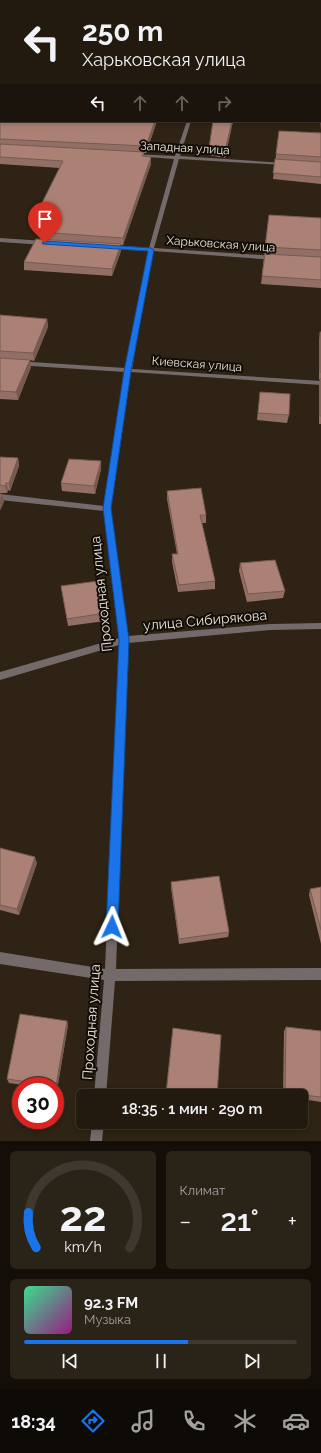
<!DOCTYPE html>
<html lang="ru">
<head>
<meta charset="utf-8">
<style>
	:root { --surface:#221a0f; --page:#2a2318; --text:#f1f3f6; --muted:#a2a19e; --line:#3f382f; --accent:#1a73e8 }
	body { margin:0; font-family:Raleway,sans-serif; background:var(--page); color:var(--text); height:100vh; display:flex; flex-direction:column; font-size:15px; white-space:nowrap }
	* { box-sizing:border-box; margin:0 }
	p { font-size:13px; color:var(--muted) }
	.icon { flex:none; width:22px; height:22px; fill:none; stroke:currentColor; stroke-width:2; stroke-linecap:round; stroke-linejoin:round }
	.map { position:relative; height:1141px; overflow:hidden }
	.sheet { display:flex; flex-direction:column; gap:10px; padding:10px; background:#130e08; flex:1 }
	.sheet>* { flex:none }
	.guide { position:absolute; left:0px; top:0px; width:321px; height:122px; box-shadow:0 2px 6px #0003,0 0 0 1px var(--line); background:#221a0f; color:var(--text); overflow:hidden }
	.speed { position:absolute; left:12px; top:1077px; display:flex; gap:8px; font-size:20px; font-weight:700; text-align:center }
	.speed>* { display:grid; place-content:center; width:52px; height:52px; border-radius:50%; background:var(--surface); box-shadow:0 2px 6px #0003,0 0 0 1px var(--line); line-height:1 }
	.speed .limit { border:6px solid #d22; background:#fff; color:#111 }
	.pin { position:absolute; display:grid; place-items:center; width:34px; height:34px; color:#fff; margin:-41px -17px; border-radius:50% 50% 50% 0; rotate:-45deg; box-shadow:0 0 4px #0007 }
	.pin .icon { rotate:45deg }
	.me { position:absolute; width:44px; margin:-22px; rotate:2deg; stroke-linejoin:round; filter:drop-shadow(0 0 3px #0008) }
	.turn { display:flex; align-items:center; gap:14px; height:84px; padding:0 16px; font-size:18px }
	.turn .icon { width:52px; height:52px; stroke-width:2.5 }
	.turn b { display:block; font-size:28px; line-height:34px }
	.lanes { display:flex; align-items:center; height:38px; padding:0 16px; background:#0003; justify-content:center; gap:20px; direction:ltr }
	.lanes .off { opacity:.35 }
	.big { font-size:30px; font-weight:600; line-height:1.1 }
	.sheet .card { flex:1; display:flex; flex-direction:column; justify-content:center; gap:6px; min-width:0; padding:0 14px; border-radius:6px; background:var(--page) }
	.sheet .dial { align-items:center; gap:0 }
	.dial svg { height:104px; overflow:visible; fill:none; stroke:var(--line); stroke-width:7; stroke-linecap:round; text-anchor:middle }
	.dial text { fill:var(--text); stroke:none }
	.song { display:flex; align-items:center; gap:12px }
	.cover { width:48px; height:48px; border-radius:6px; background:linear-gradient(135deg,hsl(150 70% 55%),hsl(310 70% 35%)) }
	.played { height:4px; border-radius:2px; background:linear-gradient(90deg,var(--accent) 60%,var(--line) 60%) }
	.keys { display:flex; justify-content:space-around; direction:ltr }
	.heat { display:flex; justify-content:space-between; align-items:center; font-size:22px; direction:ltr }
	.sheet .tiles { flex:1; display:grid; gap:10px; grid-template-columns:1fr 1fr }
	.card:last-child { grid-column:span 2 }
	.trip { position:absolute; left:76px; top:1089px; width:232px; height:40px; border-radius:6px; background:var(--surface); box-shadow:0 2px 6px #0003,0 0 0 1px var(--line); font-weight:600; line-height:40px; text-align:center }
	.menu { display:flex; height:64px; justify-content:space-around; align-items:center; background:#0e0a06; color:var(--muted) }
	.menu .icon { width:28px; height:28px }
	.menu .active { color:var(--accent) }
	.menu b { font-size:18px; color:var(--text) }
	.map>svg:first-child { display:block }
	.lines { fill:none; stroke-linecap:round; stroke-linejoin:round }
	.street { fill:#756a6a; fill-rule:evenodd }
	.wall { fill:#926f64 }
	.shaded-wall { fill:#775a51 }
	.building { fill:#aa8174; stroke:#775a51 }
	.route { fill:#1a73e8; stroke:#114b97 }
	.labels { text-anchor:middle; stroke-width:4; stroke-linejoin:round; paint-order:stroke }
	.far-street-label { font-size:12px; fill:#e9e1d7; stroke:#120d07 }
	.street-label { font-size:14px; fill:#e9e1d7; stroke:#120d07 }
</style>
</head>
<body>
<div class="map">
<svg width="321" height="1141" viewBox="0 0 321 1141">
	<rect width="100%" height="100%" fill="#2e2314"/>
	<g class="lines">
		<path class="street" d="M187,121h4l-11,35 104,7 2,1 -2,1 -105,-6 -25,89 121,8 3,2 -3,2 -122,-9 -21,118 189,12v4l-190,-13 -20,137 17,127 142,-12 51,-1v6l-51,1 -142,13 -12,326 205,-1v12l-206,1 -9,115h-12l10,-116 -104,-16v-12l105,17 14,-324 -119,35v-8l119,-34 -15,-127 -104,-11v-6l104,12 21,-134 -125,-8v-4l125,8 23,-117 -37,-2 -3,-2 3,-2 38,3 25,-89 -40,-3 -2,-1 2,-1 41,2z
			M0,238l45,3 3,2 -3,2 -45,-3z
			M92,1122h12l-2,19h-12z"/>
	</g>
	<path class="wall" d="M0,0h321v130l-1,-15v-114h-319v120h156l-11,32h-2v3l7,1v7l-28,81h-2v6l-9,25 -88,-6v-8l16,-23 -1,-7 5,-9 -7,-1 -1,-7 24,-47 -60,-4z
		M233,121l-8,37 -16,-3v-7z
		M279,131l42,2v51l-48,-5z
		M269,215l52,3v70l-60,-4z
		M0,315l47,4 1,8 -14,34 -4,-1 1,7 -13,33 -18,-1z
		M320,332h1v92h-2v-38l1,-6 -1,-1v-39z
		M260,392l29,23 -2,8 -30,-3z
		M0,457l18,1 1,8 -9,25 -2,-1 -1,3h-7z
		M101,461v8l-6,25 -33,-3 -1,-8z
		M167,491l39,24v8h-4l13,58v8l-37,3 -6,-30v-8h5l-10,-55z
		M240,563l45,28 -2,7 -36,4 -8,-31z
		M61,586l44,27v8l-37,5z
		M0,848l37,15 -18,52 -19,-5z
		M171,882l58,50 -1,5 -49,7 -8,-56z
		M321,887v57l-12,-49 1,-6z
		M67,1021l1,4 -11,65 -2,-1v-3h-24l-22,-3 -2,-4z
		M286,1027l35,4v71l-20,-3v-3h-18l1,-65z
		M173,1028l44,68h-51z"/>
	<path class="shaded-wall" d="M155,121h2l-11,32v-7z
		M232,121h1l-8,37v-7z
		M151,157v7l-28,81v-7z
		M121,244v7l-9,25v-7z
		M47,319l1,8 -14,34 -1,-8z
		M30,360l1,7 -13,33 -2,-8z
		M18,458l1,8 -9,25 -1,-8z
		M101,461v8l-6,25 -1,-8z
		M6,483l2,7 -1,3 -2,-7z
		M2,494l2,8 -4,9v-11z
		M35,857l2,6 -18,52 -2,-6z
		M67,1021l1,4 -11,65 -1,-4z"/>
	<path class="building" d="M0,0h321v33h-1v-32h-319z
		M0,5h1v9h-1z
		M0,18h1v51h-1z
		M320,37h1v48l-1,1z
		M0,73h1v48h154l-9,25 -146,-7z
		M320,88h1v24l-1,-15z
		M213,121h19l-7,30 -16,-3z
		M279,131l42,2v24l-45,-3z
		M0,144l144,8 -2,4 9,1 -28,81 -84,-6 8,-16 -11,-1 27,-54 -63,-4z
		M275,159l46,3v15l-48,-4z
		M269,215l52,3v32l-56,-3z
		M36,239l85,5 -9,25 -88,-7z
		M265,254l56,3v23l-59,-4z
		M0,315l47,4 -14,34 -33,-2z
		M320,332h1v40h-1z
		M0,358l30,2 -14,32 -16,-1z
		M321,378v38h-1v-37z
		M260,392l30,2 -1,21 -31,-2z
		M0,457l18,1 -9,25h-3l-1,3 -5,-1z
		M69,459l32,2 -7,25 -33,-3z
		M201,488l5,27h-6l15,66 -36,4 -7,-31h6l-11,-63z
		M0,494h2l-2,6z
		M275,560l10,31 -37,3 -8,-31z
		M98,581l7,32 -38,6 -6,-33z
		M0,848l35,9 -18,52 -17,-4z
		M219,876l10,56 -50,7 -8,-57z
		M321,887v43l-11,-41z
		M20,1014l47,7 -11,65 -49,-7z
		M286,1027l35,4v66l-36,-4z
		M173,1028l48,7 -4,61h-36l-15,-2z"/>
	<path class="route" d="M45,241l106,7 3,2 -23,121 -20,137 18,132 -11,287 -2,5 -4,1 -5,-1 -1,-5 13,-287 -16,-132 21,-137 24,-120 -105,-7 -1,-1z"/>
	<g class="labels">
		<g class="far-street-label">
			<text transform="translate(185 148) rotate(3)" y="4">Западная улица</text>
			<text transform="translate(221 244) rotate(4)" y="4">Харьковская улица</text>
			<text transform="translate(197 364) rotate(4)" y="4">Киевская улица</text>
		</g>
		<g class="street-label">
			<text transform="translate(101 594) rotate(-96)" y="5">Проходная улица</text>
			<text transform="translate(205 620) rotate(-5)" y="5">улица Сибирякова</text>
			<text transform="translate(91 1022) rotate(-86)" y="5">Проходная улица</text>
		</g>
	</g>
</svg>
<div class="speed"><div class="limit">30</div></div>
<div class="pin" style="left:45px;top:243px;background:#d93025"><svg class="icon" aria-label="arrive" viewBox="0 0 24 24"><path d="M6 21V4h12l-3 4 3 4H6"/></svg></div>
<svg class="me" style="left:112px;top:927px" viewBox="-20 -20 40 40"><path d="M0-17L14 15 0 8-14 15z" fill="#1a73e8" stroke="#fff" stroke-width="4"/></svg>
<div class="trip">18:35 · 1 мин · 290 m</div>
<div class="guide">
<div class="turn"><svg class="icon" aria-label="left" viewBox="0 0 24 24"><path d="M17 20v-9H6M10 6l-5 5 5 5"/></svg><div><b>250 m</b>Харьковская улица</div></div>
<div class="lanes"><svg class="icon" aria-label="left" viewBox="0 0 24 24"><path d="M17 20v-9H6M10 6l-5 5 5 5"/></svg><svg class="icon off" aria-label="ahead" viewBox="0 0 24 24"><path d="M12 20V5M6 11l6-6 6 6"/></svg><svg class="icon off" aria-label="ahead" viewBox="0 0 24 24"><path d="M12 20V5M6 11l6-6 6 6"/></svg><svg class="icon off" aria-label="right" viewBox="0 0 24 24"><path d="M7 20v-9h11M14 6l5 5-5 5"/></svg></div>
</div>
</div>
<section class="sheet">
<div class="tiles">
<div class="card dial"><svg viewBox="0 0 100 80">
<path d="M14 69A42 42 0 1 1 86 69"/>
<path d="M14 69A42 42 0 0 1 8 42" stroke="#1a73e8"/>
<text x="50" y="56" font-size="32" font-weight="700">22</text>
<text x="50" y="72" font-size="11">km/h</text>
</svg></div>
<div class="card"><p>Климат</p>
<div class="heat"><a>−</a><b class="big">21°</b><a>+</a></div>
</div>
<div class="card">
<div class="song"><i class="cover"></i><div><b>92.3 FM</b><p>Музыка</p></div></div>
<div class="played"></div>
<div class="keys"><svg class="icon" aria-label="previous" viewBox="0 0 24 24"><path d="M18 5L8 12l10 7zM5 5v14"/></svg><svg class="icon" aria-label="pause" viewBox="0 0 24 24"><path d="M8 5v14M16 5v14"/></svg><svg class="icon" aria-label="next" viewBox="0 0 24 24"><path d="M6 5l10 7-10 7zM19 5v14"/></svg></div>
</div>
</div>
</section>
<nav class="menu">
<b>18:34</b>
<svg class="icon active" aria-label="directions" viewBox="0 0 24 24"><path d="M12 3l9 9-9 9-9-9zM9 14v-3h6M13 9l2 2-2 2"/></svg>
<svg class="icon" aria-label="music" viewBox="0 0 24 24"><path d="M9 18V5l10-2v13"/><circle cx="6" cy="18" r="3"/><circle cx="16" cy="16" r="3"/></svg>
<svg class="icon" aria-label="phone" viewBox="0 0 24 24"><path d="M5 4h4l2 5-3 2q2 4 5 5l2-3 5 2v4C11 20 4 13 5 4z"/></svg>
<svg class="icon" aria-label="climate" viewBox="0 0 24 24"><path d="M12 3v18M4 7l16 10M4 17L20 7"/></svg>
<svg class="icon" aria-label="car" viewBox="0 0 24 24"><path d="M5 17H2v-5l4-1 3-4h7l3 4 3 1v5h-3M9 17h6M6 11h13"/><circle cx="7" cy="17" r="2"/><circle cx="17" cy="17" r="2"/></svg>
</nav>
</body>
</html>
